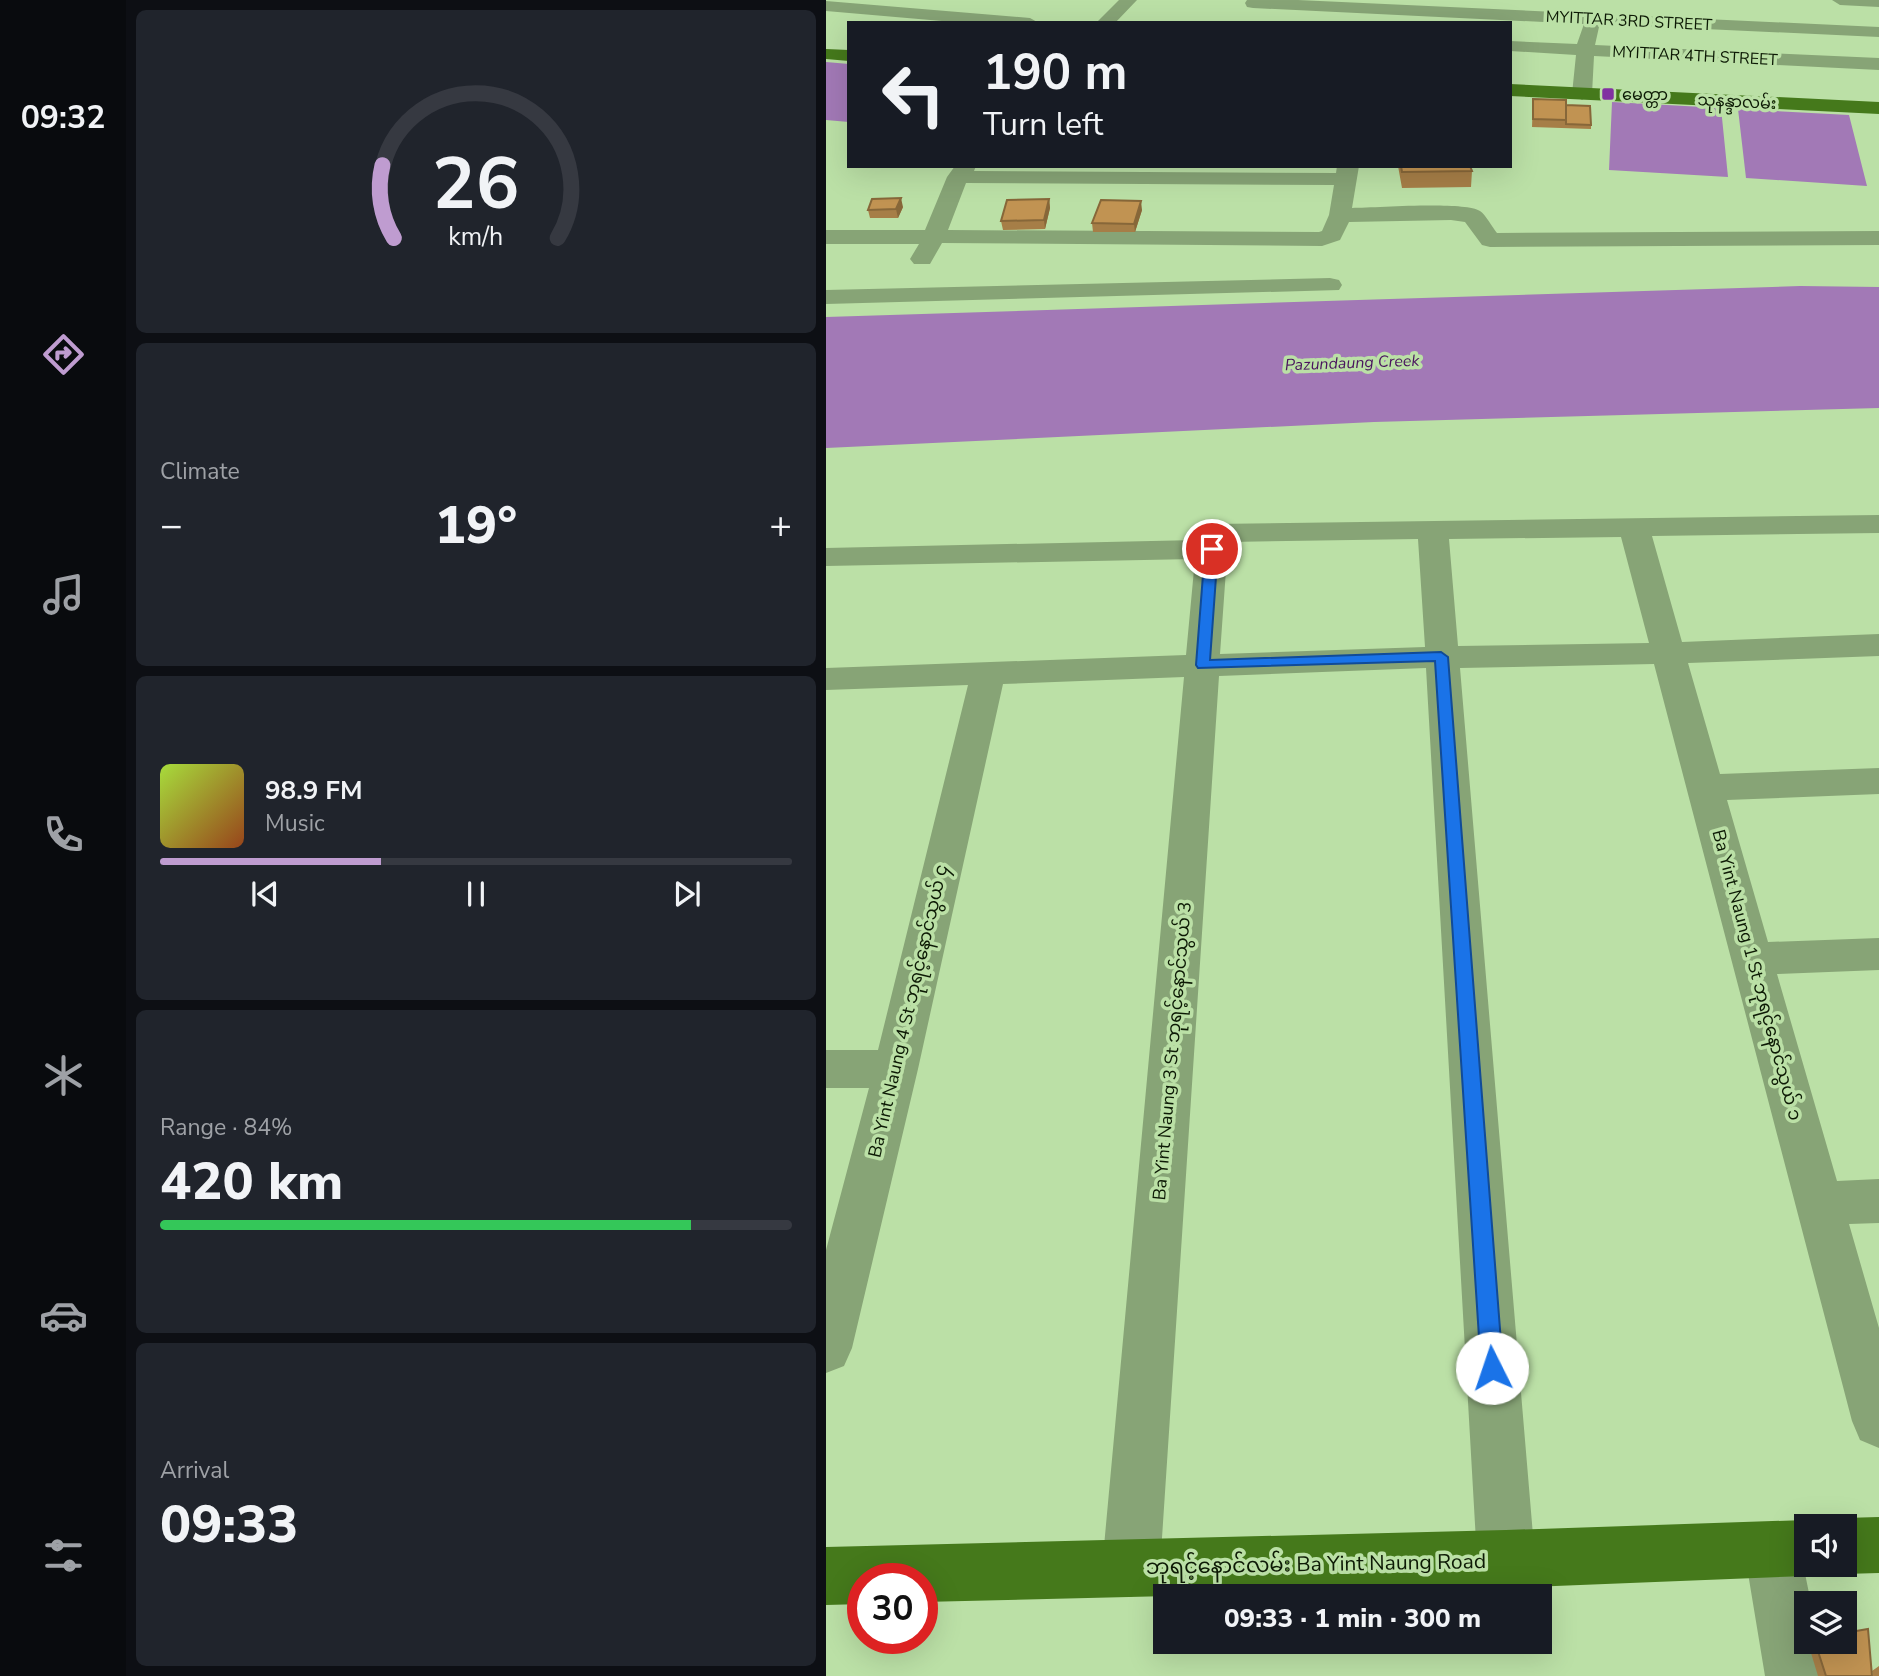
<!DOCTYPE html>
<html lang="en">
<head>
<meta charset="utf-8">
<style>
	:root { --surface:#171b24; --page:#20242c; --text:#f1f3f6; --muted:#9ea1a6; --line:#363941; --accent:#bf9cd0 }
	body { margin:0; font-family:"Nunito Sans","Noto Sans Myanmar",sans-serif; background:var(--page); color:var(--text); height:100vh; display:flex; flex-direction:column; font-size:26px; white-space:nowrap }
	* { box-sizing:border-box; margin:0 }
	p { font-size:23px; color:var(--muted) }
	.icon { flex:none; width:38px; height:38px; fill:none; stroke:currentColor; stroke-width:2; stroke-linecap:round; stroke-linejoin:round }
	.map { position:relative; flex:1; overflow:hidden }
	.panel { display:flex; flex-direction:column; gap:10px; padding:10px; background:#0d0f14; width:700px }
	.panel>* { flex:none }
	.guide { position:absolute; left:21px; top:21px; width:665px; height:147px; border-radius:0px; box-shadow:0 7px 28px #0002; background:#171b24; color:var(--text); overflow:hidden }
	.tools { position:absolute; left:968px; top:1514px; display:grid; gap:14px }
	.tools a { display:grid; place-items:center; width:63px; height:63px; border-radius:0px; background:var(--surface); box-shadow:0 7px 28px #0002; font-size:35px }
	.speed { position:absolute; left:21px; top:1563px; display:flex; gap:14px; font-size:35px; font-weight:700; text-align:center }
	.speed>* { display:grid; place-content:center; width:91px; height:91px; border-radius:50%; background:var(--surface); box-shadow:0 7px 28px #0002; line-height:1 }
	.speed .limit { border:10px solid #d22; background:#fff; color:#111 }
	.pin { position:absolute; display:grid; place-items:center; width:60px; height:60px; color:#fff; margin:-30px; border:4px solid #fff; border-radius:50%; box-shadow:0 2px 7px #0007 }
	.me { position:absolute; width:77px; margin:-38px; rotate:356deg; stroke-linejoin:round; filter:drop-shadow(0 0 5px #0008) }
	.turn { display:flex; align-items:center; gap:24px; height:147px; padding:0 21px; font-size:32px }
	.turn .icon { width:91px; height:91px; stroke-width:2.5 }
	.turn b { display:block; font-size:49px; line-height:60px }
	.big { font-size:52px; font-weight:800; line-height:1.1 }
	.panel .card { flex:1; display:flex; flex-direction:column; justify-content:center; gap:10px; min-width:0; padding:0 24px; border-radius:10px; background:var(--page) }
	.panel .dial { align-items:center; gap:0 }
	.dial svg { height:182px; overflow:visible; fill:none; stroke:var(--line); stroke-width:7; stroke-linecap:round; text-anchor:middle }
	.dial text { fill:var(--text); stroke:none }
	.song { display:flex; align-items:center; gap:21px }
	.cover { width:84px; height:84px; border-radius:10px; background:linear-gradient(135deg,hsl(80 70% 55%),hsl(20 70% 35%)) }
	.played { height:7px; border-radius:4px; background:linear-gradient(90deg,var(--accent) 35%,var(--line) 35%) }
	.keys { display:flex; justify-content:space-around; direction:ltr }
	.heat { display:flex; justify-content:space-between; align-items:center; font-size:38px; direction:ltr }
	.charge { height:10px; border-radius:5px; background:linear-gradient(90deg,#34c759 84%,var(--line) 0) }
	.trip { position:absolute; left:327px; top:1584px; width:399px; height:70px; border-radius:0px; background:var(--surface); box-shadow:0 7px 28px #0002; font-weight:800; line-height:70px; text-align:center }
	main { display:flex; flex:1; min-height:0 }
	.tabs { display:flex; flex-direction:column; width:126px; justify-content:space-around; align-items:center; background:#090b0e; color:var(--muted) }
	.tabs .icon { width:49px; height:49px }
	.tabs .selected { color:var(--accent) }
	.tabs b { font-size:32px; color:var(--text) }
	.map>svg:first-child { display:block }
	.water { fill:#a279b6 }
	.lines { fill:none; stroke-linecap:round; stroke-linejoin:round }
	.minor { fill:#87a476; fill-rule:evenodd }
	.major { fill:#45791b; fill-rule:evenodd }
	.wall { fill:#a67e47 }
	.shaded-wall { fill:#876739 }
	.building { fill:#c19352; stroke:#876739; stroke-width:2 }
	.route { fill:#1a73e8; stroke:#114b97; stroke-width:2 }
	.poi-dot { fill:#8131a1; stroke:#bbe0a6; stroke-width:2.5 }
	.labels { text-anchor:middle; stroke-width:7; stroke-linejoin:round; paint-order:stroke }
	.far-street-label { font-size:16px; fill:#0d1a05; stroke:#bbe0a6 }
	.far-poi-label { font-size:16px; fill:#0d1a05; stroke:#bbe0a6; text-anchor:start }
	.far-water-label { font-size:16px; font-style:italic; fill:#49135e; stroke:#bbe0a6 }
	.street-label { font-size:18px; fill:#0d1a05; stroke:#bbe0a6 }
	.near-street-label { font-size:21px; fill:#0d1a05; stroke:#bbe0a6 }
</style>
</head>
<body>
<main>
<nav class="tabs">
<b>09:32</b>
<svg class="icon selected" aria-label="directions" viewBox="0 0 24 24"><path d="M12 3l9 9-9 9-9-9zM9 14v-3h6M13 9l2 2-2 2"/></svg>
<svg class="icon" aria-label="music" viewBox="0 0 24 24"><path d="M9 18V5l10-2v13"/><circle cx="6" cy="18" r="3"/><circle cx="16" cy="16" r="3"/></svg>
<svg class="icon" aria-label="phone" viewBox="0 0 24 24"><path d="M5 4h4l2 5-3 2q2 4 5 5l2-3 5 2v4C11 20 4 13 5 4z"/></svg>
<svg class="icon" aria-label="climate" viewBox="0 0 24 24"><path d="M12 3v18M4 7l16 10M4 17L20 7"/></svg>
<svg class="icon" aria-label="car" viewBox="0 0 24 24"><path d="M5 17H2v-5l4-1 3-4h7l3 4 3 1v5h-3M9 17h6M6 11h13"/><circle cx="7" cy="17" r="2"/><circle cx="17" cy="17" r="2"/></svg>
<svg class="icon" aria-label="filters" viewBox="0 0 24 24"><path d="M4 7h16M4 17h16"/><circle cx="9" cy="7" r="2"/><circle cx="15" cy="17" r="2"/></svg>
</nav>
<section class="panel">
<div class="card dial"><svg viewBox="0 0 100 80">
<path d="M14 69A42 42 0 1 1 86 69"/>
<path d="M14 69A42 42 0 0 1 9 37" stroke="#bf9cd0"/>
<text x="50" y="56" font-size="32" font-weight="700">26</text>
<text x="50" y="72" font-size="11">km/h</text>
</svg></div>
<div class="card"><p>Climate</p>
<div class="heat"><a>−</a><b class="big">19°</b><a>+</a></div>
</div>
<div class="card">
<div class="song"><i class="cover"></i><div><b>98.9 FM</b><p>Music</p></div></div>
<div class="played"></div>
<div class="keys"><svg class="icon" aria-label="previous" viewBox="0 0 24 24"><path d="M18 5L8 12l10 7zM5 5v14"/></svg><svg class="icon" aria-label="pause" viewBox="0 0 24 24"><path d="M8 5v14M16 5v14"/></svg><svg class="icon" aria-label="next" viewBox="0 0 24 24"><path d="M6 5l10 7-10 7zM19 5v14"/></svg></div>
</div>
<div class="card"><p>Range · 84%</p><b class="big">420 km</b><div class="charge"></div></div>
<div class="card"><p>Arrival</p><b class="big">09:33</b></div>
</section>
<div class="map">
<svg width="1053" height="1676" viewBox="0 0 1053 1676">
	<rect width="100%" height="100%" fill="#bbe0a6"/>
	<path class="water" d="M0,62l23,2v58l-23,-2z
		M786,102l109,6 7,69 -119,-7z
		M912,109l111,6 18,71 -121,-8z
		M974,286l79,1v121l-505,14 -548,26v-131z"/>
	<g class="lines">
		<path class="minor" d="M293,0h18l-22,23h-19z
			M421,0h51l581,27v10l-282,-13 2,3 -4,18 284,13v12l-285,-14 -2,38 -10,6 -10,-6 4,-39 -66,-4v-10l67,3 7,-20 -331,-16 -6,-1 -2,-4z
			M1006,0h47v7l-39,-2z
			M0,1l204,17 9,5h-74l-139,-12z
			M129,166h21l-2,5 362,2 1,-7h22l-7,42c24,0 111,-7 128,3 6,4 12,16 17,22l382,-2v14l-389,2 -8,-2 -17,-23 -14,-2 -102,2 -9,18 -18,6 -380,-3 -12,21h-16l-4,-5 9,-15h-93v-14h99l22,-53zM140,183l368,2 -5,30 -7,16 -3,1 -371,-2z
			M504,278l9,2 3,5 -3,5 -513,14v-14z
			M1053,515v18l-227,3 30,106 197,-8v22l-191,7 32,111 159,-6v26l-152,6 41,142 111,-4v32l-102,4 60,207 42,-2v44l-30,1 30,104v120l-19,-8 -8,-19 -198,-757 -194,4 75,891 -9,20 -20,9 -20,-9 -9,-20 -51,-891 -207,8 -59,892 -9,20 -20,9 -20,-9 -9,-20 82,-891 -181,7 -85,385 -66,279 -8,18 -18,7v-123l43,-162h-43v-38h52l90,-365 -142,5v-22l360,-13 9,-96 -369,7v-18l371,-8 5,-13 11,-3zM795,537l28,106 -191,3 -9,-107zM592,539l7,108 -205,7 8,-112z
			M946,1521l20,8 8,20 11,54h-5v39h12l7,34h-60l-21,-127 8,-20z"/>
		<path class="major" d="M0,49l23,1v11l-23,-2z
			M684,84l369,18v12l-369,-18z
			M1053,1517v56l-35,1 -18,-7 -20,9 -300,12 -584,14v-24h-59v26l-37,1v-58l680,-17 300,-10 16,6h-16v38h38v-38h-20l20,-8z"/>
	</g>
	<path class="wall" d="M707,99l33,6 25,20v4l-59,-2z
		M572,166h72l2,5 -1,16 -69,1z
		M223,199l1,9 -5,21 -42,1 -2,-9z
		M77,207l-5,11h-28l-2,-8z
		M316,210l-7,22h-42l-1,-9z
		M984,1642h34l28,34h-54l-10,-33z
		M1053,1666v10h-6l-1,-5z"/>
	<path class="shaded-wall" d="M75,198l2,9 -5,11 -2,-9z
		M223,199l1,9 -5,21 -1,-9z
		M315,201l1,9 -7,22 -1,-8z"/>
	<path class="building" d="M707,99l33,1v20l-33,-1z
		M740,105l24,1 1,19 -25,-1z
		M575,166h69l2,5 -70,1z
		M75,198l-5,11 -28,1 4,-11z
		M223,199l-5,21 -43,1 6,-21z
		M275,200l40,1 -7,23 -42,-1z
		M1042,1629l4,47h-46l-11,-34h29v-9z"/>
	<path class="route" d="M386,545l6,4 -8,111 231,-8 7,5 55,711 -3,7 -8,4 -8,-4 -3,-7 -46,-707 -237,7 -2,-3 9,-116z"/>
	<rect class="poi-dot" x="775" y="87" width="14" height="14" rx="3.5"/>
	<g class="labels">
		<g class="far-street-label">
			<text transform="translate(803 20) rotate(3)" y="6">MYITTAR 3RD STREET</text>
			<text transform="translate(869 55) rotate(3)" y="6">MYITTAR 4TH STREET</text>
			<text transform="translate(911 101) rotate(3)" y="6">သုနန္ဒာလမ်း</text>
		</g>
		<g class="far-poi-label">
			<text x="796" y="100">မေတ္တာ</text>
		</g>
		<g class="far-water-label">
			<text transform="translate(526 362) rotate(-2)" y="6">Pazundaung Creek</text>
		</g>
		<g class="street-label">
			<text transform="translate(931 975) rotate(75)" y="6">Ba Yint Naung 1 St ဘုရင့်နောင်သွယ် ၁</text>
			<text transform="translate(82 1011) rotate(-77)" y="6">Ba Yint Naung 4 St ဘုရင့်နောင်သွယ် ၄</text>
			<text transform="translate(346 1051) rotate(-85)" y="6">Ba Yint Naung 3 St ဘုရင့်နောင်သွယ် 3</text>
		</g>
		<g class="near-street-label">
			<text transform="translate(490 1564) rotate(-1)" y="7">ဘုရင့်နောင်လမ်း Ba Yint Naung Road</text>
		</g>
	</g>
</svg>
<div class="tools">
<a><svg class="icon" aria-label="sound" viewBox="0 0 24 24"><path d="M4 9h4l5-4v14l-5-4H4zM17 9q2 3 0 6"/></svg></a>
<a><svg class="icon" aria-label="layers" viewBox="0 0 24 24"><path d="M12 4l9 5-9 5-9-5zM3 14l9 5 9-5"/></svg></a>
</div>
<div class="speed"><div class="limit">30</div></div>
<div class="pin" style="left:386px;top:549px;background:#d93025"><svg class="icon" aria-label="arrive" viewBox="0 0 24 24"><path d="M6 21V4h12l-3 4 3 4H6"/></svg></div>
<svg class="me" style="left:666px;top:1368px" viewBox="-20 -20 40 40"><circle r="19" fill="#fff"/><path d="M0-13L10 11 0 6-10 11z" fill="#1a73e8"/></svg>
<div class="trip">09:33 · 1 min · 300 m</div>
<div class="guide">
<div class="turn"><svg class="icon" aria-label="left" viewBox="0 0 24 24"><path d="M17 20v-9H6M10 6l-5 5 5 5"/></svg><div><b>190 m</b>Turn left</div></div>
</div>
</div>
</main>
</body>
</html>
